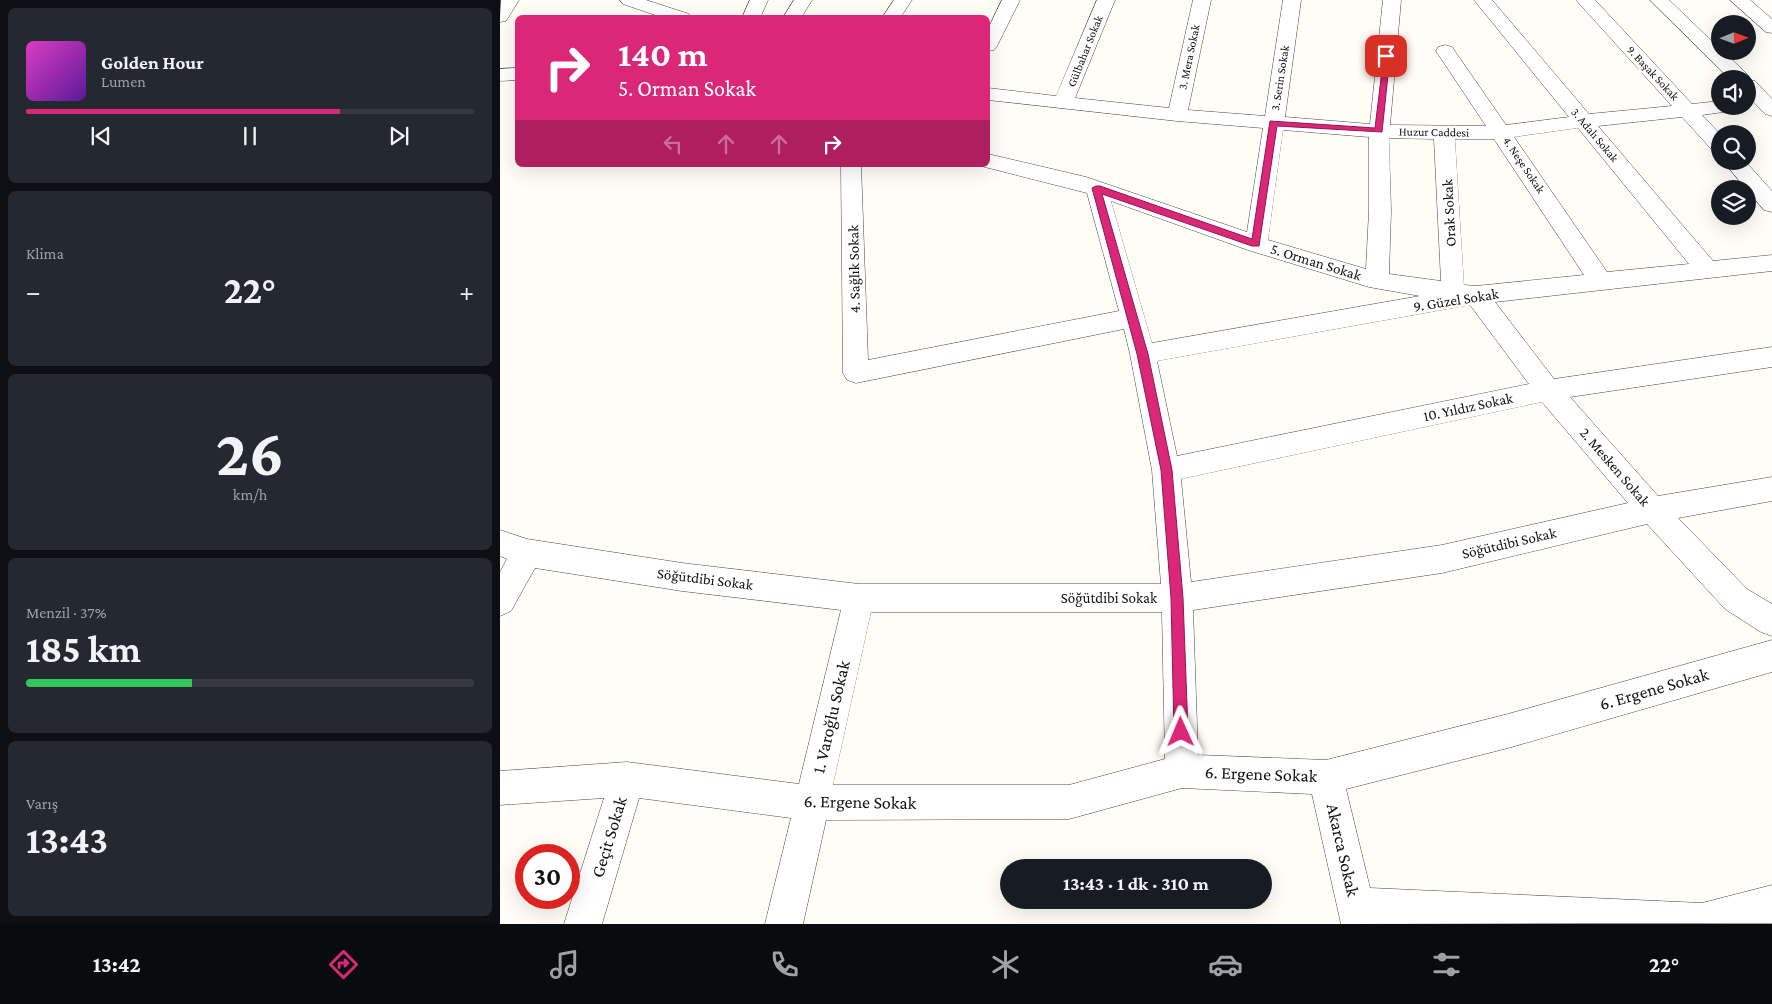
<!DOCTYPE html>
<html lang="tr">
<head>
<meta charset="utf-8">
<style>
	:root { --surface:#171b24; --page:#242831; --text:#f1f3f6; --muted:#9ea1a6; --line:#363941; --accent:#db2777 }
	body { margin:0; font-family:"Crimson Pro",serif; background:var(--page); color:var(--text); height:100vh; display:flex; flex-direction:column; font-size:19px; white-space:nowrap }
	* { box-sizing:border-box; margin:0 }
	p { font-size:16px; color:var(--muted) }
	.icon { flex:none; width:28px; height:28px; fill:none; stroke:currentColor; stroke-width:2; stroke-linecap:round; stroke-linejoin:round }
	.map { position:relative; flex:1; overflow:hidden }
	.panel { display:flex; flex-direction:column; gap:8px; padding:8px; background:#0d0f14; width:500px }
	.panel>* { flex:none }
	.top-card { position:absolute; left:15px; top:15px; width:475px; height:152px; border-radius:8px; box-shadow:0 5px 20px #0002; background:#db2777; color:#fff; overflow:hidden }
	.needle { width:32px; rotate:89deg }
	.controls { position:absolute; left:1211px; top:15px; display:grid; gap:10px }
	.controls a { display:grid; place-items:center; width:45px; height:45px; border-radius:50%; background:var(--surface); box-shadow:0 5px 20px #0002; font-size:25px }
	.speed { position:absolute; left:15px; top:844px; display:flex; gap:10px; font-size:25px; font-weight:700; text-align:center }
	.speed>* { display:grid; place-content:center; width:65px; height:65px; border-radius:50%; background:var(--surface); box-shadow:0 5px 20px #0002; line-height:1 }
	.speed .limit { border:8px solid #d22; background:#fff; color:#111 }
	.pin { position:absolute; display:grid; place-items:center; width:42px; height:42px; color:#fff; margin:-21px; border-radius:10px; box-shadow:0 2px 8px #0006 }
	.me { position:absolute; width:55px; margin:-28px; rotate:359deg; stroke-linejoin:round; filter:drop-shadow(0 0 4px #0008) }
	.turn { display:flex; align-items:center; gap:18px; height:105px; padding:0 20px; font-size:22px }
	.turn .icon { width:65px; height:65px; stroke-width:2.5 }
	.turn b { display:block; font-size:35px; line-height:42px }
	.lanes { display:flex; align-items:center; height:48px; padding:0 20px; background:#0003; justify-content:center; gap:25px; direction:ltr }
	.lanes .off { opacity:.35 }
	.big { font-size:38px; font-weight:700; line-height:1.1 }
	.panel .widget { flex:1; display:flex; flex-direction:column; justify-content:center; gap:8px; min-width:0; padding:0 18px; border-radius:8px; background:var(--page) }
	.panel .dial { align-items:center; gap:0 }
	.dial b { font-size:65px; line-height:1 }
	.song { display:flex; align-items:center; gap:15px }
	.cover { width:60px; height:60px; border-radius:8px; background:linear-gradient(135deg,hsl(310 70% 55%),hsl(270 70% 35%)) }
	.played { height:5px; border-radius:2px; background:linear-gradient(90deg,var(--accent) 70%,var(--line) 70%) }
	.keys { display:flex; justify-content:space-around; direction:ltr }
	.heat { display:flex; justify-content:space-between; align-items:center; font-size:28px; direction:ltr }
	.charge { height:8px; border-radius:4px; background:linear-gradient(90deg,#34c759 37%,var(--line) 0) }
	.trip { position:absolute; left:500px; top:859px; width:272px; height:50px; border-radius:25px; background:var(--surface); box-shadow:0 5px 20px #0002; font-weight:700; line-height:50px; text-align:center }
	.tab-bar { display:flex; height:80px; justify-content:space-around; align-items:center; background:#090b0e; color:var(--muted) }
	.tab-bar .icon { width:35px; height:35px }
	.tab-bar .on { color:var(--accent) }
	.tab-bar b { font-size:22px; color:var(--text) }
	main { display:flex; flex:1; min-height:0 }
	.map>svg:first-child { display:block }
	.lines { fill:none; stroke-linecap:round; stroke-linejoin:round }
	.minor-casing { stroke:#444; stroke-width:1 }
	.minor { fill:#fff; fill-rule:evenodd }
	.route { fill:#db2777; stroke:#8e194d }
	.labels { text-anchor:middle; stroke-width:5; stroke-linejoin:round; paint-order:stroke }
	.far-street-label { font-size:12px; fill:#111; stroke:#fff }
	.street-label { font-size:15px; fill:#111; stroke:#fff }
	.near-street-label { font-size:18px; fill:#111; stroke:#fff }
</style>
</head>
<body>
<main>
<section class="panel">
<div class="widget">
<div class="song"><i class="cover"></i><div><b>Golden Hour</b><p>Lumen</p></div></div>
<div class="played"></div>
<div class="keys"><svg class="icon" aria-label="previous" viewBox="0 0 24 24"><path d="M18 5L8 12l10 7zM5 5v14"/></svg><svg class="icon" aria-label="pause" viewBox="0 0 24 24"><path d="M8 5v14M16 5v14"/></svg><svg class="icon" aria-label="next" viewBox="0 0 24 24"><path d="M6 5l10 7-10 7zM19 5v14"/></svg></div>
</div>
<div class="widget"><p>Klima</p>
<div class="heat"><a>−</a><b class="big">22°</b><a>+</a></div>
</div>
<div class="widget dial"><b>26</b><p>km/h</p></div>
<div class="widget"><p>Menzil · 37%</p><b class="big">185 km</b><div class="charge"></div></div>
<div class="widget"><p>Varış</p><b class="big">13:43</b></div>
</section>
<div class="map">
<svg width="1272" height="924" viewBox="0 0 1272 924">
	<rect width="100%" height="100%" fill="#fffdf5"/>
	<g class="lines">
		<defs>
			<path id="minor" d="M1,0h18l-13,21 -6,1z
				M120,0h26l43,14 3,4h-28l-41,-14z
				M250,0h18l-8,18h-18z
				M294,0h18l-11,18h-18z
				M394,0h18l-12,18h-18z
				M502,0h18l-23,46 -3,4 -6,1v-22z
				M597,0h18l-40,98 94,10 24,-108h18l-23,110 77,6 18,-116h18l-16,117 85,7 13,-124h18l-11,125 96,1 -50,-75 2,-4 7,-2 7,2 54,78 63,-8 -95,-117h18l97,114 83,-8 -96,-106h19l97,104 28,-3v5h21l-3,4 -36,5 18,19v19l-7,-2 -31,-34 -84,9 115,135 59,-6v16l-277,31 59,77 218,-32v20l-202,30 88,99 114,-19v24l-94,17 69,71 25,15v32l-11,-4 -36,-23 -78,-85 -205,49 -249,37 5,145 128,5 182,-46 264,-74v32l-264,76 -162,41 24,99 332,15 70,-18v38l-431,1 -29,-130 -130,-6 -113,31 -243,1 -23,104h-38l26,-106 -152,-20 -37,126h-38l40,-126 -104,7v-34l127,-9 172,22 42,-174 -159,-19 -147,-23 -24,43 -11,5v-44l7,-13 -7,-3v-26l27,9 155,24 177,21h302l-9,-114 -22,-116 -6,-25 -268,54 -9,-3 -4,-7 -2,-208h20l7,195 251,-49 -32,-118 -106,-27 7,-1v-11l98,23 161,55 16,-104 -86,-7 -189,-21v-12l68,8zM1078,128l111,136 -82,8 -93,-135zM783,130l86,7v74l-3,58 -98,-29zM889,138l45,1 7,142 -52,-7 2,-63zM955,139h39l90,136 -108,11 -12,-1zM611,201l137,49 121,37 51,9 -268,47zM970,305l59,79 -352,72 -20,-95zM1042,402l86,101 -186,42 -251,37 -10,-103zM371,612h291l3,147 -96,26h-236z
				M1150,0h19l51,49v2h3l25,24 2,5 5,1 17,18v17l-7,-2 -17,-18v-17h-18z
				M1230,0h20l22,19v14l-6,-1z
				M18,68v12l-18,1v-12z
				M1223,161h22l27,30v21l-8,-2z"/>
		</defs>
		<use href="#minor" class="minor-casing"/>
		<use href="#minor" class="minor"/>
	</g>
	<path class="route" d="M884,54l6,2 -8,76 -105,-6 -18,120h-7l-150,-52 46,160 24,116 11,128 5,134 -2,5 -5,2 -5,-2 -2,-5 -3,-134 -10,-128 -24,-116 -45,-166 4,-2h4l152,53 18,-118 105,7z"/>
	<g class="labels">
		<g class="far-street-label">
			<text transform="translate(585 51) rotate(-68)" y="4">Gülbahar Sokak</text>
			<text transform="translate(689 57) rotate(-78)" y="4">3. Mera Sokak</text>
			<text transform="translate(1153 73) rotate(47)" y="4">9. Başak Sokak</text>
			<text transform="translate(780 78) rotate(-81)" y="4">3. Serin Sokak</text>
			<text transform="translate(934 132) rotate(1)" y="4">Huzur Caddesi</text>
			<text transform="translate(1095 135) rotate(50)" y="4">3. Adalı Sokak</text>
			<text transform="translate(1024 165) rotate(56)" y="4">4. Neşe Sokak</text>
		</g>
		<g class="street-label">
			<text transform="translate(949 213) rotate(-93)" y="5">Orak Sokak</text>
			<text transform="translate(816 262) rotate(17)" y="5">5. Orman Sokak</text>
			<text transform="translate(354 269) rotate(-91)" y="5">4. Sağlık Sokak</text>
			<text transform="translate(956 300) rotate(-9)" y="5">9. Güzel Sokak</text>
			<text transform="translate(968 407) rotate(-12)" y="5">10. Yıldız Sokak</text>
			<text transform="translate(1115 467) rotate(49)" y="5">2. Mesken Sokak</text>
			<text transform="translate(1009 543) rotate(-13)" y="5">Söğütdibi Sokak</text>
			<text transform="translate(205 579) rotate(7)" y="5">Söğütdibi Sokak</text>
			<text x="609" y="603">Söğütdibi Sokak</text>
		</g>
		<g class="near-street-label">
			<text transform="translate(1154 689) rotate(-16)" y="6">6. Ergene Sokak</text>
			<text transform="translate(331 717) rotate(-77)" y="6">1. Varoğlu Sokak</text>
			<text transform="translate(761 774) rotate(2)" y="6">6. Ergene Sokak</text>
			<text transform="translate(360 802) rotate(1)" y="6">6. Ergene Sokak</text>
			<text transform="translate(109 837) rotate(-73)" y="6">Geçit Sokak</text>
			<text transform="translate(843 850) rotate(77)" y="6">Akarca Sokak</text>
		</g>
	</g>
</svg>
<div class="controls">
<a><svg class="needle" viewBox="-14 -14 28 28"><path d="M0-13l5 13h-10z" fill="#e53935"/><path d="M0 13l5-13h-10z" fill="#9ea1a6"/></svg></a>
<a><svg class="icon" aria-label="sound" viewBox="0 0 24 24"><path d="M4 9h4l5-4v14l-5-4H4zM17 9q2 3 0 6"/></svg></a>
<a><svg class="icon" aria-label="search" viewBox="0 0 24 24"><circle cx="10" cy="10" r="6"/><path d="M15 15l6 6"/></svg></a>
<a><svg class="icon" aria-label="layers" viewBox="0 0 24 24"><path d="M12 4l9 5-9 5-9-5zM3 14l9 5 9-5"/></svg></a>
</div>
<div class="speed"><div class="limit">30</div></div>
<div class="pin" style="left:886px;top:56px;background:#d93025"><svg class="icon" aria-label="arrive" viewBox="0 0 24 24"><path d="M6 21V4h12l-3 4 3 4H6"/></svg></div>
<svg class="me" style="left:681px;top:732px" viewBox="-20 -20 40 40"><path d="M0-17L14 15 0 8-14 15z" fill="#db2777" stroke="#fff" stroke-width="4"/></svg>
<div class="trip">13:43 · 1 dk · 310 m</div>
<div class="top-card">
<div class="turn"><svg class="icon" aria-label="right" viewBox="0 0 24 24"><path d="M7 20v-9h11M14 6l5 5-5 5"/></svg><div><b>140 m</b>5. Orman Sokak</div></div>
<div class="lanes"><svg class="icon off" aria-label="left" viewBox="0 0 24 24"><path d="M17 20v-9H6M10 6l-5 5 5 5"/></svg><svg class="icon off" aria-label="ahead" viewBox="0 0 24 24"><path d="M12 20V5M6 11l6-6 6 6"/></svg><svg class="icon off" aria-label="ahead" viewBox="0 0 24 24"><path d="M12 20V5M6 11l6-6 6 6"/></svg><svg class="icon" aria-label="right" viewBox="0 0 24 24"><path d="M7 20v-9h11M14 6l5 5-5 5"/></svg></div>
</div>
</div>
</main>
<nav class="tab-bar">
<b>13:42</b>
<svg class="icon on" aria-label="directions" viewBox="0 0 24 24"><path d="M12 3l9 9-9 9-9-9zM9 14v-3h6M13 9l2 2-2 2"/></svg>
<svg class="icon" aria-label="music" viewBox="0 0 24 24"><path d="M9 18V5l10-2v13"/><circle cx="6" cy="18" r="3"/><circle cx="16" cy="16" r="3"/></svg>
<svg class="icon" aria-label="phone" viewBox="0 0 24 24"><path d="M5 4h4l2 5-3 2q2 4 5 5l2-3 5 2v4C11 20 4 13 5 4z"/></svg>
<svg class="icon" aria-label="climate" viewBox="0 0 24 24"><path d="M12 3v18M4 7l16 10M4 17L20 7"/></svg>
<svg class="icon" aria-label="car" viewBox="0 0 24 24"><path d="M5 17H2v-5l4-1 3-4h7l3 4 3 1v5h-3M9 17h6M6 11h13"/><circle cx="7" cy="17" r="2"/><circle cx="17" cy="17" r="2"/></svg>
<svg class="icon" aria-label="filters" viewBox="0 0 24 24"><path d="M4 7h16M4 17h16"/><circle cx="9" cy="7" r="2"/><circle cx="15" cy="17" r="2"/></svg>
<b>22°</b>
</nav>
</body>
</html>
